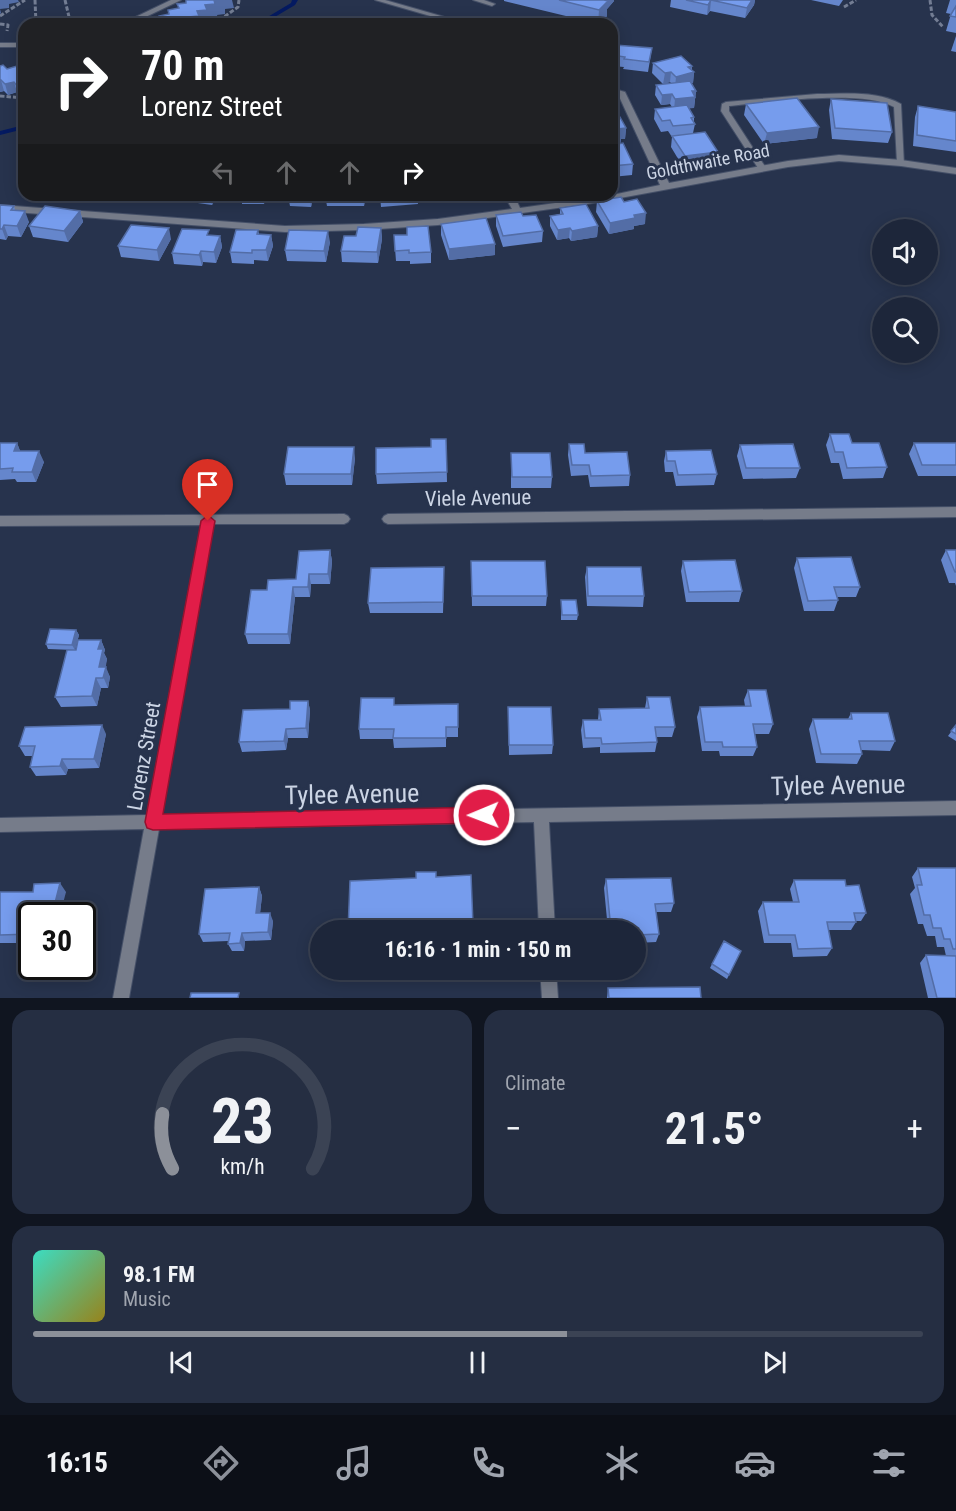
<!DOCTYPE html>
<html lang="en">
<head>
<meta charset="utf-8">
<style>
	:root { --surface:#1d263a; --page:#252e42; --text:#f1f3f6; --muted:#a0a5af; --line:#3b4354; --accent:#8c9099 }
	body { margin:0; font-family:"Roboto Condensed",sans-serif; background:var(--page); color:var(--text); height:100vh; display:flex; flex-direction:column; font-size:22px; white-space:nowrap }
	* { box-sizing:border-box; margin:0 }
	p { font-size:20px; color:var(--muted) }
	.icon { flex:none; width:33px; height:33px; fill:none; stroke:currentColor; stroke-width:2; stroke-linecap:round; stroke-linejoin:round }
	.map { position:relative; height:998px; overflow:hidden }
	.drawer { display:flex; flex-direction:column; gap:12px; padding:12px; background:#101520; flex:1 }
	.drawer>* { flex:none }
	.guide { position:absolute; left:18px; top:18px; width:600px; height:183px; border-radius:18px; box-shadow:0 3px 15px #0003,0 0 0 2px var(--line); background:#202124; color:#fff; overflow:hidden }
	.tools { position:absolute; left:872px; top:219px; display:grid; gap:12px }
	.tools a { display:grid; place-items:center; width:66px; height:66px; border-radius:50%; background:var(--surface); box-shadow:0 3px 15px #0003,0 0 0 2px var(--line); font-size:30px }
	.speed { position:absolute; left:18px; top:902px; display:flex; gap:12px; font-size:30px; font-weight:700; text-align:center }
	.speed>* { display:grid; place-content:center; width:78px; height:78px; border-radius:50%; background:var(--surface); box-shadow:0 3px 15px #0003,0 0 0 2px var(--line); line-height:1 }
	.speed .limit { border:3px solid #111; border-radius:9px; background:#fff; color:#111 }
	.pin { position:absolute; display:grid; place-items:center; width:51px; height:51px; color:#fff; margin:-62px -26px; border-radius:50% 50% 50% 0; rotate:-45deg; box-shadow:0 0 6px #0007 }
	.pin .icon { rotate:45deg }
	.me { position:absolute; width:66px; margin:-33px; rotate:269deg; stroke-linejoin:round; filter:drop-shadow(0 0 4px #0008) }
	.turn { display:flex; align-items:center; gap:21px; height:126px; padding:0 24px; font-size:27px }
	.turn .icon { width:78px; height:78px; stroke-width:2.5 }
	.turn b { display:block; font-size:42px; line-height:51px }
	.lanes { display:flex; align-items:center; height:57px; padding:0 24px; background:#0003; justify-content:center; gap:30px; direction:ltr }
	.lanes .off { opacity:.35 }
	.big { font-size:45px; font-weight:700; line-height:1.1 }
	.drawer .tile { flex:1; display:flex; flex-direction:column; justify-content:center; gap:9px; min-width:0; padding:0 21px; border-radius:18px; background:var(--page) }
	.drawer .dial { align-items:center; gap:0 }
	.dial svg { height:156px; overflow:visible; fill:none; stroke:var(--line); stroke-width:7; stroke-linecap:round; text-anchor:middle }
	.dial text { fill:var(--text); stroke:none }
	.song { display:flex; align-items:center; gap:18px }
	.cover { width:72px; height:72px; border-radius:9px; background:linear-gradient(135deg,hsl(170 70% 55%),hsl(50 70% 35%)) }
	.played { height:6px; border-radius:3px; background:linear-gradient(90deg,var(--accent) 60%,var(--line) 60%) }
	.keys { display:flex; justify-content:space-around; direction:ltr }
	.heat { display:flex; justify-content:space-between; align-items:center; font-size:33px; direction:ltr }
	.drawer .tiles { flex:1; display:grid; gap:12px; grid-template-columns:1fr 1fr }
	.tile:last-child { grid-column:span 2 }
	.trip { position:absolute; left:310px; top:920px; width:336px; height:60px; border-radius:30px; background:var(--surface); box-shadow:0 3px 15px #0003,0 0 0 2px var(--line); font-weight:700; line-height:60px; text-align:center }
	.tab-bar { display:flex; height:96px; justify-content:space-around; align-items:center; background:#0c0f17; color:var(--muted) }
	.tab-bar .icon { width:42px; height:42px }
	.tab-bar .on { color:var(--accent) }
	.tab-bar b { font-size:27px; color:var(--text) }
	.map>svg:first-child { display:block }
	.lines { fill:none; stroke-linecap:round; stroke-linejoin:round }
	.stream { fill:#041a61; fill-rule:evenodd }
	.service-casing { stroke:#455068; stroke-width:2 }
	.minor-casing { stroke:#455068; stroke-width:2 }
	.path { stroke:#737d93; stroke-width:3; stroke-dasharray:4.5 2; stroke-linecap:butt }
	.service { fill:#767c8a; fill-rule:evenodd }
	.minor { fill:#767c8a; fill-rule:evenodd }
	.wall { fill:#6586cc }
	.shaded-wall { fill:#536da6 }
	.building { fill:#769ced; stroke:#536da6; stroke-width:1.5 }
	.route { fill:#e11d48; stroke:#92132f; stroke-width:1.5 }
	.labels { text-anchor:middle; stroke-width:6; stroke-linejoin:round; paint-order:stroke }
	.far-street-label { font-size:18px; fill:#ccd5e5; stroke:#27334d }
	.street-label { font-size:21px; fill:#ccd5e5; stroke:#27334d }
	.near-street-label { font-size:26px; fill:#ccd5e5; stroke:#27334d }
</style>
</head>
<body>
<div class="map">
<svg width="956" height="998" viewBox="0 0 956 998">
	<rect width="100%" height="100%" fill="#27334d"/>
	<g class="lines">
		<path class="stream" d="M292,0h6l-3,5 -32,19h-7l35,-21z
			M24,125v4l-24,6v-4z"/>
		<defs>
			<path id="service" d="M375,0h10l84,24h-11z
				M473,0h11l11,4 -3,2z
				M817,94c27,0 59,-4 84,10l3,61h-3l-4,-2 -3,-56c-30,-18 -127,-5 -165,-1v5l37,57 -4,2 -4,-2 -37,-57 1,-7 4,-2z"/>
			<path id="minor" d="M171,0h10l-50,24h-10z
				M0,43h24v4h-24z
				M618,90l7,2 44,91 119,-22 51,-6 62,5 55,8v6l-55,-8 -62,-5 -51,6 -195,36 -155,22 -74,5 -79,2 -285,-21v-6l285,21 79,-2 74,-5 74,-10 -8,-14h10l6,13 92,-13 48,-10 -43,-93z
				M956,507v10l-568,7 -4,-2 -2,-3 2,-3 4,-2z
				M344,514l4,2 2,3 -2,3 -4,2h-131l-51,291 794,-14v14l-407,7 6,108h-16l-5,-108 -375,7 -30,169h-16l31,-169 -144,3v-14l147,-3 54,-290 -201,1v-10z
				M540,969h16l2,29h-16z"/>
		</defs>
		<use href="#service" class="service-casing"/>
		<use href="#minor" class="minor-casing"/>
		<path class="path" d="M35,0l1,24
			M65,0l5,21
			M930,0l2,15 11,12
			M844,7l12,-7
			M0,16l25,-16
			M0,24l8,1 -1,6
			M214,24l24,-17 1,-7
			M0,96l24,2"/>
		<use href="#service" class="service"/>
		<use href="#minor" class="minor"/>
	</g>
	<path class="wall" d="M504,0h110v1l-7,8v7l-8,8 -95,-23z
		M671,0h84l-1,5 -9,13 -35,-7 -3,4 -37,-8z
		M811,0h32l-4,6z
		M950,0h6v33l-10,-2 5,-17 -5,-1z
		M956,36v16l-5,-1z
		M652,48l-4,24 -25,-3 1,-2 -12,-1v-11z
		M653,63l39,3v4l2,2 -1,11h-2l5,8 -2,17h-5l5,9v5l1,2 -2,9 23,29 -33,5 -12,-20 1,-10 -4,-6 -7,1 -7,-13 1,-10 17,-2 -2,-3 -9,1 -6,-10 1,-10 15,-2 -1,-1 -7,2 -11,-11z
		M0,66l7,3 14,1 1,27 -5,-5 -9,3 -4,-4 -4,1z
		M831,99l61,33 -4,11 -56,-4 -3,-29z
		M746,104l71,34 -53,6 -20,-29z
		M918,106l38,6v40l-43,-6 2,-29z
		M612,118l14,10 -1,11h-4l-1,5 13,20 -1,11 -20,2z
		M168,195h50l-6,10 -43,-6z
		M226,195h40l-2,9h-22v-3h-15z
		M278,195h36l-3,12 -21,-1 -1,-5h-11z
		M325,195h41l-2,11h-37z
		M380,195h37l1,9 -37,3z
		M441,195h38v2l-37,4z
		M597,201l27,1 21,22 -11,2v3l-25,5 -13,-22z
		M0,205l14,1 1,4 14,12 -8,15 -13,-1 -2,4 -6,-1z
		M560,208l38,18 -1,11 -26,4 -2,-3 -12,2 -7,-14v-10l10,-2z
		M80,211l3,11 -15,20 -35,-5 -4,-11z
		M496,215l27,1 20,15 -1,11 -39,5 -7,-21z
		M441,224l54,20v11l-46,5 -8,-25z
		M381,228l1,11 -4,24 -36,-1 -1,-11 15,-15z
		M258,230l1,4 12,1 2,11 -5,15 -14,-1v4l-22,-1 -2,-11z
		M394,235l37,17v11l-21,1v-3h-14z
		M210,236h10l2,11 -6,16 -13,-1 -1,4 -28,-2 -2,-11z
		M171,239l-12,22 -38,-4 -3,-11z
		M330,242l-4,20 -39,-1 -2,-11z
		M830,434l22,9 35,24 -4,11 -40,1 -4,-16h-8l-5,-18z
		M446,439l1,43 -70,2 -1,-10z
		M0,443h17l3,8 24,11 -8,20h-19l-2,-3 -15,1z
		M914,443h42v33h-38l-9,-22z
		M569,444l16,9 45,22 -1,11 -39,1 -2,-12 -17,1 -3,-21z
		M740,445l60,23 -4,10 -53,1 -6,-23z
		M666,451l51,23 -3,11 -38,1 -3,-14h-8l-1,-11z
		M511,453l41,24 -1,11h-40z
		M355,458l-3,27h-66l-2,-11z
		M330,550l2,11 -2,23h-19l-1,13h-15l-5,47h-42l-3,-10 22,-44 29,-11z
		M946,550h10v36l-1,-3h-6l-8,-23z
		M797,558l63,29 -4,10h-19l1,3 -4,11h-30l-10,-43z
		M471,561l76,35 -1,10h-74z
		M683,561l59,30 -3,11h-53l-5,-31z
		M587,567l57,29 -1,11 -56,-1 -2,-29z
		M444,578l-1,35h-73l-2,-10z
		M561,600l17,15 -1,5h-16z
		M76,630l3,5 -4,15 26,-10 4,10 -1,3 3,6 -2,8 5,10 -2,11h-7l-4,18 -36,1 -6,-10 19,-47 -26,-1 -2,-5z
		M748,690l25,34 -4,10h-14l2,13 -4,9h-33l-1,-5h-17l-5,-34 3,-10 45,-1 -1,-6z
		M647,697l28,30 -3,10h-16l1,5 -2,10 -55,1v-6l-17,1 -2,-18 2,-10h15l1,-11 46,-1z
		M308,701l2,9 -2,28h-20l-2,12 -44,2 -3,-10 51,-33z
		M458,704v33h-12v10l-52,1 -1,-9h-33l-1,-10 35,-24z
		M508,707l45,38 -1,9 -43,1z
		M851,713l44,28 -5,10 -29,-1 1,4 -5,10 -41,-1 -7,-34 4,-10h35z
		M956,725v16l-8,-5z
		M106,734l-7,34 -31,1 -2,6 -30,1 -6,-9 3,-11h-8l-6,-10z
		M918,868h38v130h-28l-8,-35 6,-8 20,1 -2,-9h-7l-2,-11h-8l-4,-12h-5l-8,-30 5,-6 -3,-11z
		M471,875l2,55h-125l2,-49z
		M606,879l68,24 -3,9h-15l3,22 -3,8 -20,1v-13h-28l-4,-42z
		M794,880l52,6 20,27 -5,8h-5v1l-5,8h-23l4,18 -5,8 -34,1 -2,-14h-27l-6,-32 5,-9h30l-3,-13z
		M259,887l3,9 -2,17 13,8 -2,19 -26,1 -1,10h-12l-4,-7v-3l-25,1 -4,-8z
		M0,892h66l-34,23v28h-32z
		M741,951l-14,28 -17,-11 2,-4z
		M608,988l93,10h-94z"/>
	<path class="shaded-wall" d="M0,0h18l1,2 -10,2v4l-9,1 1,4 -1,1z
		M214,0h18l2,8 -9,1v5l-8,1 1,4 -9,1v4h-30l-1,-1z
		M603,0h11v1l-7,8v7l-9,8 1,-14z
		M711,0l-1,11 -3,4 1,-10z
		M752,0h3l-1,5 -9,13 2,-10z
		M692,66l-1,7 3,-1 -1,11 -18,4 1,-10 12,-10z
		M671,72l-1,10 -7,2 2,-11z
		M1,80l3,11 -4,1v-11z
		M14,82l3,10 -9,3 -3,-11z
		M24,85v11l-2,1 -4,-10z
		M692,91h4l-2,17 -20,2 1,-11z
		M672,94l-2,10 -9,1 1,-10z
		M819,127l-2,11 -53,6 3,-11z
		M626,128l-1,11h-4l-1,7 -8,2v-11l5,-8z
		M718,152l-2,10 -33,5 2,-11z
		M210,195h8l-6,10z
		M262,195h4l-2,9z
		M310,195h4l-3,12 -1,-11z
		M363,195h3l-2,11z
		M25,211l4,11 -8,15 -4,-11z
		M80,211l3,11 -15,20 -4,-11z
		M646,213l-1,11 -11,2v3l-25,5 1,-11 24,-8z
		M4,225l4,11 -2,4 -4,-11z
		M598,226l-1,11 -26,4 1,-10z
		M169,228l2,11 -12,22 -2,-11z
		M381,228l1,11 -4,24 -1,-11z
		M570,228l-1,10 -12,2 1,-10z
		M328,231l2,11 -4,20 -2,-11z
		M271,235l2,11 -5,15 -2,-11z
		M220,236l2,11 -6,16 -2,-11z
		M495,244v11l-46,5v-11z
		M201,251l2,11 -1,4 -3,-11z
		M17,443l4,10 -7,-2z
		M354,447l1,11 -3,27 -1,-11z
		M39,451l5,11 -8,20 -4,-10z
		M330,550l2,11 -2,23 -2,-10z
		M309,574l2,10 -1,13 -2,-10z
		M293,587l2,10 -5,47 -2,-10z
		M76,630l3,5 -4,15 -3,-5z
		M101,640l4,10 -1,3 3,6 -2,13 1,-5 4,10 -2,11 -9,-21 -1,-18z
		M96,678l5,10 -4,18 -5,-10z
		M308,701l2,9 -2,28 -2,-10z
		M102,725l4,9 -7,34 -5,-9z
		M286,729l2,9 -2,12 -2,-9z
		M62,759l6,10 -2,6 -6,-9z
		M60,883l6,9 -6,23h-8z
		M259,887l3,9 -3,26 -3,-9z
		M270,913l3,8 -2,19 -3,-8z
		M242,933l3,8 -1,10 -4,-8z"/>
	<path class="building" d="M186,0h31h-3l1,4 -10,1 2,5 -10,1 2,5 -10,1 1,5 -12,1 1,1h-27l-1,-3 9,-1 -1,-4 10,-2 -1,-4 11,-2 -2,-4 9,-1z
		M559,0h45l4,1 -9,9z
		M686,0h66l-5,8 -36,-8 -3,5z
		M956,6v11l-6,-1z
		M615,45l37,3 -3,14 -25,-3 1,-2 -13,-2z
		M681,56l11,10 -4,1 6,5 -18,5 -5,-5 -6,1 -12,-10z
		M3,65l4,4 10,-3 4,4 3,-1v16l-6,2 -4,-5 -9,2 -4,-4 -1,1v-15z
		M690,81l6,10h-4l3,6 -20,2 -3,-5 -10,1 -6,-10z
		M797,98l22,29 -52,6 -21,-29z
		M831,99l56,4 5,29 -57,-4z
		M687,105l7,12 -3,1 4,6 -22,2 -3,-6 -8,1 -7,-12z
		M918,106l38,6v29l-39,-6z
		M620,117l6,11 -9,1 4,7 -9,1v-19z
		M705,132l13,20 -33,4 -13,-20z
		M623,143l10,21 -21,2v-21z
		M288,195h22v1z
		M325,195h38l-38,1z
		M621,197l3,5 13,-3 9,14 -12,2 1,3 -25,5 -13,-22z
		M586,204l12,22 -26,5 -2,-3 -12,2 -8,-14 13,-2 -3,-6z
		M0,205l14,1 -3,4 14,1 -8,15 -13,-1 -2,4h-2z
		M45,206l35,5 -16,20 -35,-5z
		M521,212l2,4 13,-1 7,16 -40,5 -7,-21z
		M486,218l9,26 -46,5 -8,-25z
		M131,225l38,3 -12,22 -39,-4z
		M428,226l3,26 -22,1v-3l-14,1 -1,-16h13v-8z
		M358,227l23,1 -4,24 -36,-1 3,-15h12z
		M182,229l27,1 -2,5 13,1 -6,16 -13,-1 -2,4 -27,-2z
		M236,230h22l-1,4 14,1 -5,15h-14v3l-22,-1z
		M289,230l39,1 -4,20 -39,-1z
		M830,434h19l3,9h27l8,24 -40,1 -4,-16h-8z
		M431,439h15l1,33 -71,2v-26l55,-1z
		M0,443h17l-3,8h25l-7,21h-20l1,-4 -13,1z
		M914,443h42v22h-34z
		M569,444h15l1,9 42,-1 3,23 -39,1 -2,-11h-17z
		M793,444l7,24h-54l-6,-23z
		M288,447h66l-3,27h-67z
		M711,450l6,24 -39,1 -3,-14h-8l-1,-10z
		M511,453h39l2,24h-40z
		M330,550l-2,24h-19l-1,13h-15l-5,47h-43l6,-44h16l1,-10 28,-1 3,-28z
		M946,550h10v22h-1z
		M851,557l9,30h-26l4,13 -30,1 -11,-43z
		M735,560l7,31 -53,1 -6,-31z
		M471,561h74l2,35h-75z
		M444,567l-1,35 -75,1 3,-35z
		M587,567h54l3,29h-56z
		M561,600h15l2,15h-16z
		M50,629l26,1 -4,15 -26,-1z
		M78,640h23l-3,9h5l-4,18h7l-3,11h-7l-4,18 -37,1 12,-47h9z
		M748,690h18l7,34h-20l4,23h-34l-1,-5h-17l-5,-35 51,-1z
		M647,697h23l5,30h-20l2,15 -55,2 -1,-6h-16l-2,-18h18l-2,-11 50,-1z
		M361,698h33v7l64,-1v23h-12v11h-53l1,-9h-35z
		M290,701h18l-2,27 -20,1 -2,12 -45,1 4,-32 47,-1z
		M508,707h43l2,38h-44z
		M851,713h37l7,28h-36l3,13h-41l-8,-35h39z
		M102,725l-8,34h-32l-2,7 -30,1 5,-21h-16l6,-19z
		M956,725v9l-5,-3z
		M918,868h38v81h-3l-3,-10h-6l-3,-11h-8l-3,-13h-6l-7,-30h5z
		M416,872h20v5l35,-2 2,49 -15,1v5h-38v-3l-72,3 2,-49 66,-3z
		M671,878l3,25 -19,1 4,30 -23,1v-5h-25l-5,-51z
		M794,880h51l1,6 13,-1 7,28h-12l2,9h-29l5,26 -34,1 -3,-14h-26l-6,-33h36z
		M60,883l-8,32h-20v19l-32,1v-43h33l1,-8z
		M259,887l-3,26h14l-2,19 -26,1 -2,10 -12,1 2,-11 -31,1 6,-45z
		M724,941l17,10 -12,24 -17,-11z
		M926,955l30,1v42h-19z
		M700,987l1,11h-92l-1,-10z
		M191,993h48l-1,5h-48z"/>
	<path class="route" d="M208,515l7,6 -52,293 321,-7 6,2 3,6 -3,6 -6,2 -331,7 -6,-2 -2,-6 56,-301z"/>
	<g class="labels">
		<g class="far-street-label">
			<text transform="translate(708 162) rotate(-11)" y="6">Goldthwaite Road</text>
		</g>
		<g class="street-label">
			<text transform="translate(478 498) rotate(-1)" y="7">Viele Avenue</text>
			<text transform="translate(144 756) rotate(-80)" y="7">Lorenz Street</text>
		</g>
		<g class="near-street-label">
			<text transform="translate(838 785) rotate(-1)" y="9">Tylee Avenue</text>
			<text transform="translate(352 794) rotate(-1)" y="9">Tylee Avenue</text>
		</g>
	</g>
</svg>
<div class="tools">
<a><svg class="icon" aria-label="sound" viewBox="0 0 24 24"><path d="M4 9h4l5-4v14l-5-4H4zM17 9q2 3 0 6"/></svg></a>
<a><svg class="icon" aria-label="search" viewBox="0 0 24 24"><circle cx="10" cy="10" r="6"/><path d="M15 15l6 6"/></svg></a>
</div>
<div class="speed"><div class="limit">30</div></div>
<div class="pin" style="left:208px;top:521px;background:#d93025"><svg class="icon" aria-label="arrive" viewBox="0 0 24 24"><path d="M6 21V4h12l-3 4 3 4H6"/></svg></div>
<svg class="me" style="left:484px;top:815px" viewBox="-20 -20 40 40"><circle r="17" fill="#e11d48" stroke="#fff" stroke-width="3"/><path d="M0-11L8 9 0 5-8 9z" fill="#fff"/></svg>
<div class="trip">16:16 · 1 min · 150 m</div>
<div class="guide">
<div class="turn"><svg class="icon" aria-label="right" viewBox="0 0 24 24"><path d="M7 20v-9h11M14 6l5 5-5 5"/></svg><div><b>70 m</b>Lorenz Street</div></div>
<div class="lanes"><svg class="icon off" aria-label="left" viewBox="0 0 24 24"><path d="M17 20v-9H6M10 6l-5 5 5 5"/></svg><svg class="icon off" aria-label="ahead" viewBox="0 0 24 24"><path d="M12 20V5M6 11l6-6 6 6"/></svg><svg class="icon off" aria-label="ahead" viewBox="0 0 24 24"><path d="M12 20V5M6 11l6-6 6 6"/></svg><svg class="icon" aria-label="right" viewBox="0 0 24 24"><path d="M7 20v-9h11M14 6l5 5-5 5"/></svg></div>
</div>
</div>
<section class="drawer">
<div class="tiles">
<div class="tile dial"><svg viewBox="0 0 100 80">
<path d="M14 69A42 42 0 1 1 86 69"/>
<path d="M14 69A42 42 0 0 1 9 41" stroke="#8c9099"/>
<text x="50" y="56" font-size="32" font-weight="700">23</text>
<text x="50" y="72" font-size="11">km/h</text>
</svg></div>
<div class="tile"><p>Climate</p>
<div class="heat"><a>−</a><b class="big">21.5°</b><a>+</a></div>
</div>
<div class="tile">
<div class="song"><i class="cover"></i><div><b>98.1 FM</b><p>Music</p></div></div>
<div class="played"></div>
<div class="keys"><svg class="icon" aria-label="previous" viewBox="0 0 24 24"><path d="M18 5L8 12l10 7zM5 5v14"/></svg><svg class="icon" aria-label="pause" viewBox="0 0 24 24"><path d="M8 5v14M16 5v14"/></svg><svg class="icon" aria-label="next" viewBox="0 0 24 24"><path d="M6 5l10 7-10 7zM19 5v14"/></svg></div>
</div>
</div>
</section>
<nav class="tab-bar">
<b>16:15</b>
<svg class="icon on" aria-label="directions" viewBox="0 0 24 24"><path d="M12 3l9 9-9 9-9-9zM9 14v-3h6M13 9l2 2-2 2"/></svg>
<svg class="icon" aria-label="music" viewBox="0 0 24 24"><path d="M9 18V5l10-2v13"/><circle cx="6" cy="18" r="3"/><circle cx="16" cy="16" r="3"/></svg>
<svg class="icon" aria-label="phone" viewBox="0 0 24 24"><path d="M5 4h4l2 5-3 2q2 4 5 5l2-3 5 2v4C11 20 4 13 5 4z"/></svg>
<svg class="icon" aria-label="climate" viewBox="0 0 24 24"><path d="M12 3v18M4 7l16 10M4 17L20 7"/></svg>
<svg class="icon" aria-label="car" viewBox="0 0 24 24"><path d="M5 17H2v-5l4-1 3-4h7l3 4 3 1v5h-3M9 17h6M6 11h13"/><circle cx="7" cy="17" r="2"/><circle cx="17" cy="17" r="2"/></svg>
<svg class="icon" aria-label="filters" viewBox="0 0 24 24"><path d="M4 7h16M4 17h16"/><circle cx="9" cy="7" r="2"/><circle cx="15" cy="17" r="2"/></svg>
</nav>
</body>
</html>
